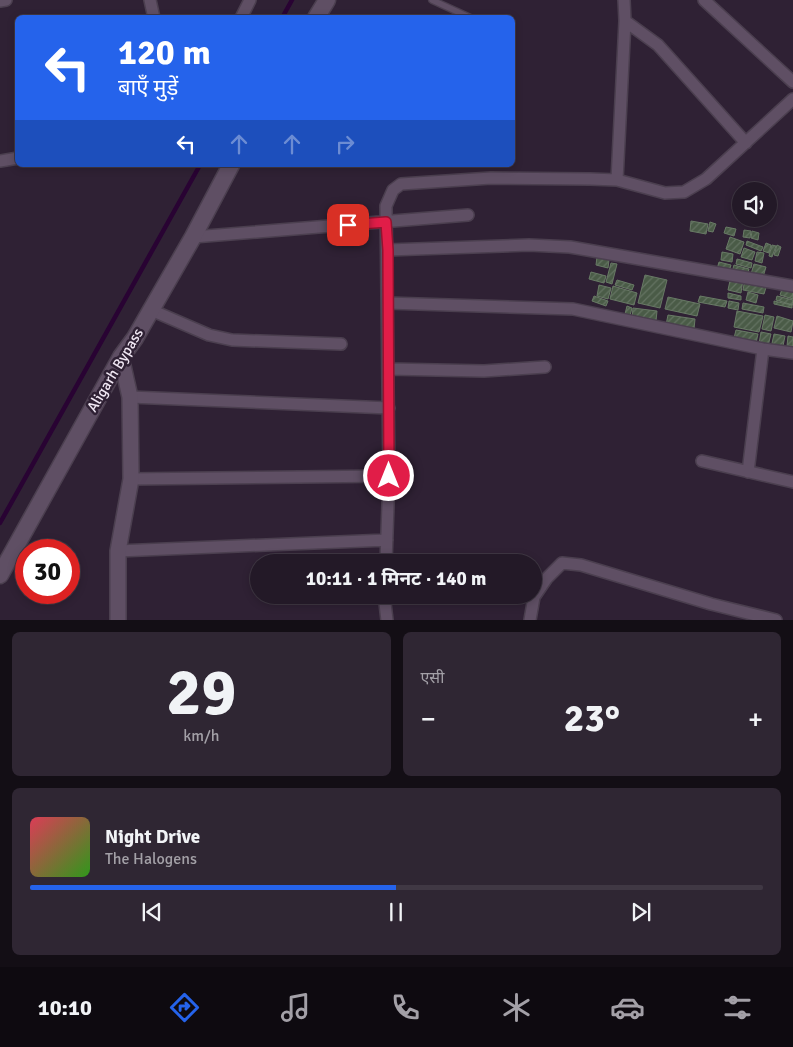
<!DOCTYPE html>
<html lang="hi">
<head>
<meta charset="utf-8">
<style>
	:root { --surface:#231927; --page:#2f2633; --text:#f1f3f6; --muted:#a3a0a7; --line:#403844; --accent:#2563eb }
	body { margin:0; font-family:Signika,"Noto Sans Devanagari",sans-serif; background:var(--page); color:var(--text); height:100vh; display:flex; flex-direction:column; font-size:19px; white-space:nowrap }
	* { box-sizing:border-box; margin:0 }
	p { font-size:16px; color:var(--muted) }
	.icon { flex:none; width:28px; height:28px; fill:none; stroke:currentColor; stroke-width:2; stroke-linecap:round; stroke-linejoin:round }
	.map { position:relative; height:620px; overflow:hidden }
	.sheet { display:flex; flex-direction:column; gap:12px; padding:12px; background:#130e15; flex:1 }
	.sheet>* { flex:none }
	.banner { position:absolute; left:15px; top:15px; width:500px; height:152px; border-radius:8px; box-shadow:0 2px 8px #0003,0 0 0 1px var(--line); background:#2563eb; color:#fff; overflow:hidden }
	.buttons { position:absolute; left:732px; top:182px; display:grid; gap:10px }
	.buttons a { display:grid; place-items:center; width:45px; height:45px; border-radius:50%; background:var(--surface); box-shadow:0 2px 8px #0003,0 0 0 1px var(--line); font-size:25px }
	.speed { position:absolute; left:15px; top:539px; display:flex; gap:10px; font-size:25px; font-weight:700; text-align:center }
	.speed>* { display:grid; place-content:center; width:65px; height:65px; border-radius:50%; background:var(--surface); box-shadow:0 2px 8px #0003,0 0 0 1px var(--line); line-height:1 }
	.speed .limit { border:8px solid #d22; background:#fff; color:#111 }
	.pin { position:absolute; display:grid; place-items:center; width:42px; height:42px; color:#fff; margin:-21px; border-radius:10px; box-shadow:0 2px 8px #0006 }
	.me { position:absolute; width:55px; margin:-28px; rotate:0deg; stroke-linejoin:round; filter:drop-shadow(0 0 4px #0008) }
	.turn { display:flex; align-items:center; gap:18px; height:105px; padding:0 20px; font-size:22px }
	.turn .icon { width:65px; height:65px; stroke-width:2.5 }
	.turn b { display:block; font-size:35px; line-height:42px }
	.lanes { display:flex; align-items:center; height:48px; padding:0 20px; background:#0003; justify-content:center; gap:25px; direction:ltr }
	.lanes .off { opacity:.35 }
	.big { font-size:38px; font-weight:700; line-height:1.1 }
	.sheet .widget { flex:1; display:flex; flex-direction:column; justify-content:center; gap:8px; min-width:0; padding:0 18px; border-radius:8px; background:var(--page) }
	.sheet .dial { align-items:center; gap:0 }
	.dial b { font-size:65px; line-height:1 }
	.song { display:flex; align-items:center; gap:15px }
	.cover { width:60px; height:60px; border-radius:8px; background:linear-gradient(135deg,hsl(350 70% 55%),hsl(110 70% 35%)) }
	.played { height:5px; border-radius:2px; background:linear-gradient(90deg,var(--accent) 50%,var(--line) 50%) }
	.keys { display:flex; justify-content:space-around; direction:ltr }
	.heat { display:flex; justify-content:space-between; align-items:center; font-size:28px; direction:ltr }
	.sheet .tiles { flex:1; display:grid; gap:12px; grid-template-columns:1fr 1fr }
	.widget:last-child { grid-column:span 2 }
	.trip { position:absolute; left:250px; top:554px; width:292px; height:50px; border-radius:25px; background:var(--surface); box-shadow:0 2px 8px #0003,0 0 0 1px var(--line); font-weight:700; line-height:50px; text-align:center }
	.tab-bar { display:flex; height:80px; justify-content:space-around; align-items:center; background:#0e0a10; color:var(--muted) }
	.tab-bar .icon { width:35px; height:35px }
	.tab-bar .selected { color:var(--accent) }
	.tab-bar b { font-size:22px; color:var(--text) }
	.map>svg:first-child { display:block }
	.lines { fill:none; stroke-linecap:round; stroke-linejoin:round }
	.stream { stroke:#290333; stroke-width:4.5 }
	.building { fill:url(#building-hatch); stroke:#687a65 }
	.service-casing { stroke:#4b3f4f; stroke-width:8 }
	.minor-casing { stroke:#4b3f4f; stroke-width:14 }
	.tertiary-casing { stroke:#4b3f4f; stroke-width:18 }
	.secondary-casing { stroke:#4b3f4f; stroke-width:19 }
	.service { stroke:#5f4f64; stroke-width:5.5 }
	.minor { stroke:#5f4f64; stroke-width:11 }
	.tertiary { stroke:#5f4f64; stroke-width:15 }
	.secondary { stroke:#5f4f64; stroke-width:16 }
	.route-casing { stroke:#92132f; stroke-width:12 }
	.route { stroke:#e11d48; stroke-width:9 }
	.labels { text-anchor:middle; stroke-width:5; stroke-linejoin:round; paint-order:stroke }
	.street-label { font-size:15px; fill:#f0e7f3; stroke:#2f2134 }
</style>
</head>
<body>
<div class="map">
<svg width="793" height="620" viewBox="0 0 793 620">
	<defs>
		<pattern id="building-hatch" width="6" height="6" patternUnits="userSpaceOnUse" patternTransform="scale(1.25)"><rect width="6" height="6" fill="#4a5b47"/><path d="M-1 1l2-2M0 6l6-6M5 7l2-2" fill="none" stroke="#647362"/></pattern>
	</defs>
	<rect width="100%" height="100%" fill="#2f2134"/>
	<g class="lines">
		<path class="stream" d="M282,18l10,-18
			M0,523l200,-358"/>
	</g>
	<path class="building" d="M691,221l17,3 -2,10 -16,-3z
		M710,222l6,2 -3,8 -5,-1z
		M726,227l10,2 -2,7 -10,-3z
		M744,230l7,1 -1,7 -7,-1z
		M752,231l7,2 -1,7 -7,-2z
		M730,237l14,5 -4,12 -14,-5z
		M747,241l16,6 -2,4 -15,-6z
		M766,243l5,2 -2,8 -6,-2z
		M772,245l4,1 -4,11 -3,-1z
		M777,245l4,2 -3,9 -4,-1z
		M744,248l11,4 -3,8 -11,-3z
		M722,252l11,2 -1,8 -11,-2z
		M757,252l7,1 -2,10 -7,-2z
		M597,257l12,3 -1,8 -12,-3z
		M737,259l15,4 -1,5 -15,-4z
		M719,262l12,3 -2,7 -12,-3z
		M611,263l6,1 -5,20 -6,-2z
		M754,264l12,3 -3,10 -12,-3z
		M734,265l15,4 -2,7 -15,-4z
		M591,272l15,4 -2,7 -15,-4z
		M645,275l22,5 -7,28 -22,-5z
		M731,276l12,3 -2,14 -13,-3z
		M745,279l22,5 -3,10 -21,-4z
		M617,280l17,5 -2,5 -17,-5z
		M599,285l12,3 -3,11 -11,-3z
		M613,286l24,7 -3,12 -24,-6z
		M783,286l10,3v10l-13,-4z
		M748,292l10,3 -2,8 -10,-3z
		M728,293l13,3v4l-13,-2z
		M594,296l14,5 -2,5 -14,-5z
		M700,296l27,5 -2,6 -27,-5z
		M777,296l16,4v5l-17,-5z
		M668,297l32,7 -3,12 -32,-7z
		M729,301l10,2 -1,7 -10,-2z
		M774,301l18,4v3l-18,-4z
		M743,303l21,4 -1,6 -21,-4z
		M627,306l5,2 -3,11 -5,-1z
		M633,308l24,3 -1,10 -24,-3z
		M737,311l26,5 -4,16 -25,-5z
		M668,315l27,4 -1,10 -28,-4z
		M765,315l9,2 -3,14 -9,-2z
		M777,316l16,5 -2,11 -17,-4z
		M736,330l22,4 -2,9 -22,-5z
		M761,332l10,2 -3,12 -9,-2z
		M774,334l11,2 -3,15 -11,-3z
		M788,336l5,1v9h-6z"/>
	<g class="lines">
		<defs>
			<path id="service" d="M432,0l39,18"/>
			<path id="minor" d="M150,0l4,18
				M704,0l89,82
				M0,1l6,-1
				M241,18l9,-18
				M625,21l33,24 88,98
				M0,161l18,-3
				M617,180l8,-159 -1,-21
				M193,237l275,-22
				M388,250l141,-5 41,2 223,39
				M388,303l185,6 190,40 30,4
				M151,310l58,25 23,5 109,4
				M389,369l95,2 61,-4
				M130,397l259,11
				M702,461l91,21
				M748,472l15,-123
				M131,479l258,-3
				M118,551l269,-11
				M386,562l3,-86 -3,-270 7,-16 8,-6 90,-6 99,1 27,1 48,13 19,-1 22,-13 87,-80
				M384,595l3,25
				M530,620l4,-23 13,-19 15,-15 19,2 130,39 65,16"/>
			<path id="tertiary" d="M118,620v-69l13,-72 -1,-82 -9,-40"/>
			<path id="secondary" d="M316,18l11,-18
				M0,575l121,-218 14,-19 58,-101 38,-72"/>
		</defs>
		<use href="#service" class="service-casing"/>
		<use href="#minor" class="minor-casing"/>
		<use href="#tertiary" class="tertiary-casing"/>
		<use href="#secondary" class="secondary-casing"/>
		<use href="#service" class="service"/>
		<use href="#minor" class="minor"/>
		<use href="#tertiary" class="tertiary"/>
		<use href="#secondary" class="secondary"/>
	</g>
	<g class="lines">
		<defs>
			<path id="route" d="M348,225l38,-3 2,28 1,226"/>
		</defs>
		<use href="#route" class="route-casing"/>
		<use href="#route" class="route"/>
	</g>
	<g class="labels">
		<g class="street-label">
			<text transform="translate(115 370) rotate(-59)" y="5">Aligarh Bypass</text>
		</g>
	</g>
</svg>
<div class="buttons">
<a><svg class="icon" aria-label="sound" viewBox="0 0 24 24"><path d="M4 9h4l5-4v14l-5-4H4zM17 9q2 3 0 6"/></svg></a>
</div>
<div class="speed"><div class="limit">30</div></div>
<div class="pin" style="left:348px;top:225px;background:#d93025"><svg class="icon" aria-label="arrive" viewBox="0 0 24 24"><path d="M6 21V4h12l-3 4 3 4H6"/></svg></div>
<svg class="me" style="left:389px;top:476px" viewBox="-20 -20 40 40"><circle r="17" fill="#e11d48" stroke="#fff" stroke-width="3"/><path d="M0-11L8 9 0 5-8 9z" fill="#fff"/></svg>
<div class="trip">10:11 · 1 मिनट · 140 m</div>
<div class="banner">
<div class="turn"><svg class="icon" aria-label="left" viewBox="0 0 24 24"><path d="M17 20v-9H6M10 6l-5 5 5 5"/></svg><div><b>120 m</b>बाएँ मुड़ें</div></div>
<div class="lanes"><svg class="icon" aria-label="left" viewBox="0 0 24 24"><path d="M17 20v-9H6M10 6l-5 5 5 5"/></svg><svg class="icon off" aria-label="ahead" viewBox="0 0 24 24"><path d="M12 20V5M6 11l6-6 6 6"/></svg><svg class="icon off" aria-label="ahead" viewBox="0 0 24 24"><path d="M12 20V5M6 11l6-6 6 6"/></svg><svg class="icon off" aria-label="right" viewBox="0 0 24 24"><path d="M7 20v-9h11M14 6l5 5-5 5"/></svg></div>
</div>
</div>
<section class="sheet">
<div class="tiles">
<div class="widget dial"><b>29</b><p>km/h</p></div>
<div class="widget"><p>एसी</p>
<div class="heat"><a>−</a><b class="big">23°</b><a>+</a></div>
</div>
<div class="widget">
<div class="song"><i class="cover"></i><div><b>Night Drive</b><p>The Halogens</p></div></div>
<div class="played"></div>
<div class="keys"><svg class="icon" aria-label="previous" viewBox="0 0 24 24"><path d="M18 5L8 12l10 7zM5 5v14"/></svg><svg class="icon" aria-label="pause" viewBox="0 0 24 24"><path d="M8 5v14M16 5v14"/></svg><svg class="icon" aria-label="next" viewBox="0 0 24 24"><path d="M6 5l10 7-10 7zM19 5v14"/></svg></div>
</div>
</div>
</section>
<nav class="tab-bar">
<b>10:10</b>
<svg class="icon selected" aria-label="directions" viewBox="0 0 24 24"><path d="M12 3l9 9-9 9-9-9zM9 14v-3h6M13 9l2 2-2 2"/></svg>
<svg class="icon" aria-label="music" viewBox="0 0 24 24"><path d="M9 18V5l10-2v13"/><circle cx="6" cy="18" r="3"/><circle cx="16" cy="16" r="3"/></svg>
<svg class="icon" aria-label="phone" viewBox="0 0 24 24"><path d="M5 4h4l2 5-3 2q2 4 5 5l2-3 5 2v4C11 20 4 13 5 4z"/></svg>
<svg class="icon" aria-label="climate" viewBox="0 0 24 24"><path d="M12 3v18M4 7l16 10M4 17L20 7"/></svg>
<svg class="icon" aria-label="car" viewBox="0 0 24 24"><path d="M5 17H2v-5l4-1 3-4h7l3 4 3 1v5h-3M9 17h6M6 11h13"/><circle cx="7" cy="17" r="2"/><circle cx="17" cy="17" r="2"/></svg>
<svg class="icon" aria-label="filters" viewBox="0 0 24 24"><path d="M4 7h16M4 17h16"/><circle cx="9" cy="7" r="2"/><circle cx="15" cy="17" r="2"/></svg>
</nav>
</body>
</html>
